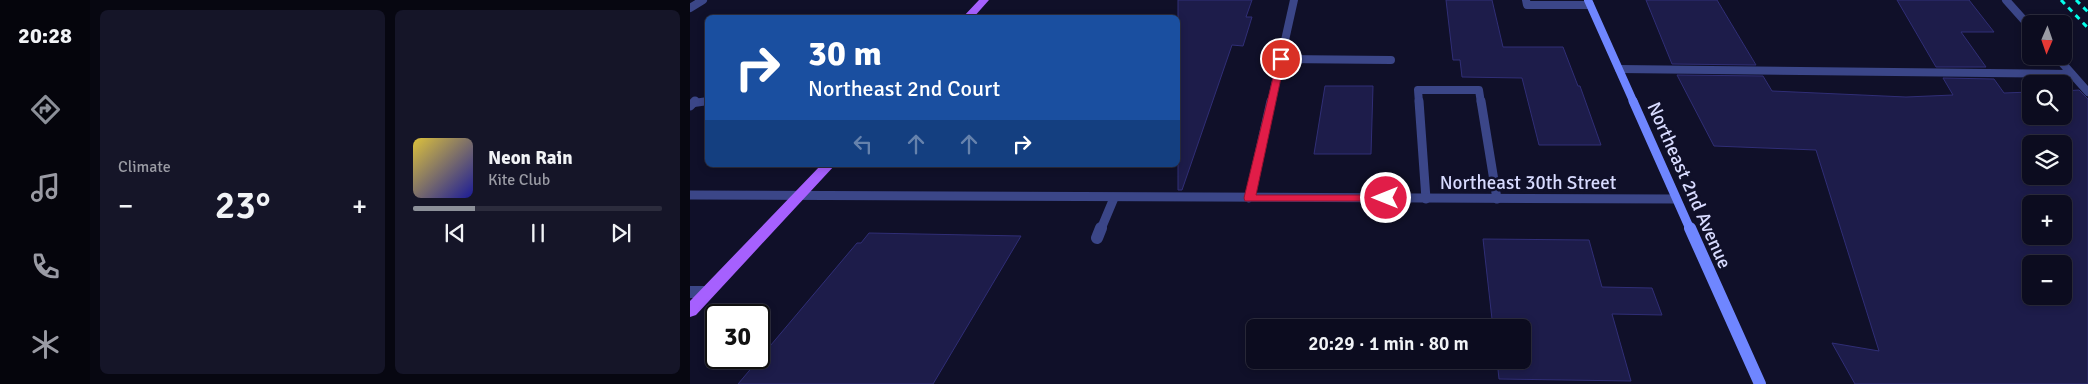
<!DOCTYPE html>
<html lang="en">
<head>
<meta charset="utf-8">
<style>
	:root { --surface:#0c0c1f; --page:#151528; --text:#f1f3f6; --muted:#9a9ba4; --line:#2c2c3d; --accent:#8c9099 }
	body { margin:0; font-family:Signika,sans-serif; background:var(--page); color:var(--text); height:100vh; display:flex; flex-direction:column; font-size:19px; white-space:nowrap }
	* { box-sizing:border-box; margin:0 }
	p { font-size:16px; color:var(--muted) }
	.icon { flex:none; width:28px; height:28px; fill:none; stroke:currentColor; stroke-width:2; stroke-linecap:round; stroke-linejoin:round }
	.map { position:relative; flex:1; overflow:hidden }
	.drawer { display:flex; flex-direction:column; gap:10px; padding:10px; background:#070711; width:600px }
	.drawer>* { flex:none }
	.hud { position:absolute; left:15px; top:15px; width:475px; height:152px; border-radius:8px; box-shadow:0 2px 8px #0003,0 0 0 1px var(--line); background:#1a4fa0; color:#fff; overflow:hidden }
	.needle { width:32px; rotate:182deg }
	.buttons { position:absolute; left:1332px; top:15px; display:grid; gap:10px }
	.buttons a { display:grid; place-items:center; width:50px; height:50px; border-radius:8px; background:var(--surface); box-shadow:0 2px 8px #0003,0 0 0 1px var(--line); font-size:25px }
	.speed { position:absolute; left:15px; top:304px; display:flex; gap:10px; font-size:25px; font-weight:700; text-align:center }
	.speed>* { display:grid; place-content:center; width:65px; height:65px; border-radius:50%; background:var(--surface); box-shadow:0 2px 8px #0003,0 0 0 1px var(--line); line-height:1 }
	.speed .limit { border:2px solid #111; border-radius:8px; background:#fff; color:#111 }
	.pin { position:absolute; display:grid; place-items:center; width:42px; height:42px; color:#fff; margin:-21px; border:2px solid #fff; border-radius:50%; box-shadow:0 1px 5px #0007 }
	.me { position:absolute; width:55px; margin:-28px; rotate:270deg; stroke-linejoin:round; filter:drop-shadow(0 0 4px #0008) }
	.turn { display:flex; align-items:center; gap:18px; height:105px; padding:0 20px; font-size:22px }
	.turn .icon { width:65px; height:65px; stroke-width:2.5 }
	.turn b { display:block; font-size:35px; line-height:42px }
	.lanes { display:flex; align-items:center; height:48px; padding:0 20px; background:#0003; justify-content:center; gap:25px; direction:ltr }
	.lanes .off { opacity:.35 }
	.big { font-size:38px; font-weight:600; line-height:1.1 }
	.drawer .widget { flex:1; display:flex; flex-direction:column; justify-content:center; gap:8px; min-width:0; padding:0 18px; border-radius:8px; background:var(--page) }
	.song { display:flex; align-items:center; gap:15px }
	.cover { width:60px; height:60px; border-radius:8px; background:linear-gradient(135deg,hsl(50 70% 55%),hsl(240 70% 35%)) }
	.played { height:5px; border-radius:2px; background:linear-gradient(90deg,var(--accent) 25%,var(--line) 25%) }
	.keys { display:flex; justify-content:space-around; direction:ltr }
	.heat { display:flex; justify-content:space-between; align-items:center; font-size:28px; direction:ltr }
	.drawer .tiles { flex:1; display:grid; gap:10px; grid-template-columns:repeat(2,1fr) }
	.trip { position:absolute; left:556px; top:319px; width:285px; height:50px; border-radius:8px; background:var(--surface); box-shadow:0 2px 8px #0003,0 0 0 1px var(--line); font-weight:600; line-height:50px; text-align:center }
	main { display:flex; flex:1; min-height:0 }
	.menu { display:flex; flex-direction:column; width:90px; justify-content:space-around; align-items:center; background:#05050c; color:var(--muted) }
	.menu .icon { width:35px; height:35px }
	.menu .on { color:var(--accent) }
	.menu b { font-size:22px; color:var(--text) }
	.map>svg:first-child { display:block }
	.building { fill:#1d1c4a; stroke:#302e76; fill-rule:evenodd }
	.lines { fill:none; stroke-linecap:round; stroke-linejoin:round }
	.service-far2 { stroke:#3b4688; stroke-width:8 }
	.service-far1 { stroke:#3b4688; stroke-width:9 }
	.service { stroke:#3b4688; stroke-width:12 }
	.minor-far1 { stroke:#3b4688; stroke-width:8 }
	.minor { stroke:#3b4688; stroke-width:9 }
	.secondary-far2 { stroke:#6f86ff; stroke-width:8 }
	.secondary-far1 { stroke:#6f86ff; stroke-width:9 }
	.secondary { stroke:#6f86ff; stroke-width:12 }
	.primary { fill:#a660fe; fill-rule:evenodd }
	.rail { stroke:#05feea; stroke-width:3; stroke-dasharray:5.5 5; stroke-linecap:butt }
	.route { fill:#e11d48; stroke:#92132f }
	.labels { text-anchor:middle; stroke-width:5; stroke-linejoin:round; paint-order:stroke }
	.street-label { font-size:19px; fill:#d8dbff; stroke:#101029 }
</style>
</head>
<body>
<main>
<nav class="menu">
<b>20:28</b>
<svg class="icon on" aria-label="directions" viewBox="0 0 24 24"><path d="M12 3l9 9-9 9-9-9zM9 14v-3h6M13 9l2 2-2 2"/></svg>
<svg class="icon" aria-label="music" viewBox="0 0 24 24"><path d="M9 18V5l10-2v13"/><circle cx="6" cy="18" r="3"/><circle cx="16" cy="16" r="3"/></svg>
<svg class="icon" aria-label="phone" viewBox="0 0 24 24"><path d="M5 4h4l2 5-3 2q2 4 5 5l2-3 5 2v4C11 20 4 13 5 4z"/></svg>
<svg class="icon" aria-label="climate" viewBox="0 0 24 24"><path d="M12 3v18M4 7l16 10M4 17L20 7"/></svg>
</nav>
<section class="drawer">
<div class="tiles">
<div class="widget"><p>Climate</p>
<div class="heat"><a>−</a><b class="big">23°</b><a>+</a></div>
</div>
<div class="widget">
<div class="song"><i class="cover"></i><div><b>Neon Rain</b><p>Kite Club</p></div></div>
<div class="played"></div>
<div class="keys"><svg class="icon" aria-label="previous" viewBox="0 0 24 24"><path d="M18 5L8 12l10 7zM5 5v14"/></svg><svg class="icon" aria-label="pause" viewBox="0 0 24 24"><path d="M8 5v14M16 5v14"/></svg><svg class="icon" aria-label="next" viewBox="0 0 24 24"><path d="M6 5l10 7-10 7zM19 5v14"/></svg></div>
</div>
</div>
</section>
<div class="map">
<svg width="1398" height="384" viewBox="0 0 1398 384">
	<rect width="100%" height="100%" fill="#101029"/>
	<path class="building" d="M488,0h74l-6,17h6l-9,29 -11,-1 -50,145h-4z
		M756,0h46l11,47h60l15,39h2l21,59h-62l-17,-67 -60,-1 -2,-17h-7z
		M956,0h71l39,65 -84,-1z
		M1207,0h72l25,32h-33l25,35h-50z
		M987,75l86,1 9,15 134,6 47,-2 -10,-17 51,1 10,14 27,-1v24h33v-25l15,-1 9,9v285h-233l-23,-41 47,8 -63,-201 -102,-4zM1341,144h33v32h-33zM1341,204h33v32h-33zM1341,264h33v32h-33z
		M635,86h48l-2,68h-57z
		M179,233l152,3 -88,148h-195l119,-141h4z
		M793,239l106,1 13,47 50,1 10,27 -50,-1 19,67 -132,-2 -2,-19h25v-32h-29z"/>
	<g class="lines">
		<path class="service-far2" d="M836,0l1,5h63
			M1316,0l25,28
			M591,59l110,1
			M929,69l453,5 -16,-18
			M1382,74l16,18
			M4,103l14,-2
			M729,103l-1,-13h61l2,13"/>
		<path class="service-far1" d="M729,101l7,98
			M791,101l16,98
			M0,106l5,-5
			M411,229l13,-31"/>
		<path class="service" d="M407,238l4,-10
			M0,292h18"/>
		<path class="minor-far1" d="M0,8l13,-8
			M581,103l23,-103"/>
		<path class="minor" d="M0,195l986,4
			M559,198l22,-97"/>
		<path class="secondary-far2" d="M898,0l46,103"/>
		<path class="secondary-far1" d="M943,101l57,128"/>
		<path class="secondary" d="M1000,228l70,156"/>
		<path class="primary" d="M289,0h10l-16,18h-11z
			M131,165h14l-139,150 -6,2v-16z"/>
		<path class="rail" d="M1371,0l27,28
			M1386,0l12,12"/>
	</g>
	<path class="route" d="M588,57l7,2 -29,136h130l6,3 -1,3h-146l-1,-3z"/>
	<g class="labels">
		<g class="street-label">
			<text x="838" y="189">Northeast 30th Street</text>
			<text transform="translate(1000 185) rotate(66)" y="7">Northeast 2nd Avenue</text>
		</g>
	</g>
</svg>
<div class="buttons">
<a><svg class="needle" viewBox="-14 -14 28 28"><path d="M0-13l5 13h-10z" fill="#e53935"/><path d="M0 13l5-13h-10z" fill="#9a9ba4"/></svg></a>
<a><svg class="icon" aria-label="search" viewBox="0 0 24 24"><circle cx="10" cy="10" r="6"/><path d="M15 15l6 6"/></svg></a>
<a><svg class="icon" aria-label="layers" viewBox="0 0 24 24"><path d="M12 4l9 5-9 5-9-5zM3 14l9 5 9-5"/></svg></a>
<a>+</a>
<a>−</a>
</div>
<div class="speed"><div class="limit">30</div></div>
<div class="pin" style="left:591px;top:59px;background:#d93025"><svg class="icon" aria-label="arrive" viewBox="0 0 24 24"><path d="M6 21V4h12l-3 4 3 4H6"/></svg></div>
<svg class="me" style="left:696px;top:198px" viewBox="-20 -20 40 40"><circle r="17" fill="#e11d48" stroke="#fff" stroke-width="3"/><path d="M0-11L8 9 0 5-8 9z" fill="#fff"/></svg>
<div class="trip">20:29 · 1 min · 80 m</div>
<div class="hud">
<div class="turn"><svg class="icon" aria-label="right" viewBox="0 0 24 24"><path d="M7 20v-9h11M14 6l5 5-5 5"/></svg><div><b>30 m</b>Northeast 2nd Court</div></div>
<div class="lanes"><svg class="icon off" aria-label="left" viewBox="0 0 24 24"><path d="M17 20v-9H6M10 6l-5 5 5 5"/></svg><svg class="icon off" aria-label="ahead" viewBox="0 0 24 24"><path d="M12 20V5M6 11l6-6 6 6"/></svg><svg class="icon off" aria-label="ahead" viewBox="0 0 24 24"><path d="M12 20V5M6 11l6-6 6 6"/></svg><svg class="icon" aria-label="right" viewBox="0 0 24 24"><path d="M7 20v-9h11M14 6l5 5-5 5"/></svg></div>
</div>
</div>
</main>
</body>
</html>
